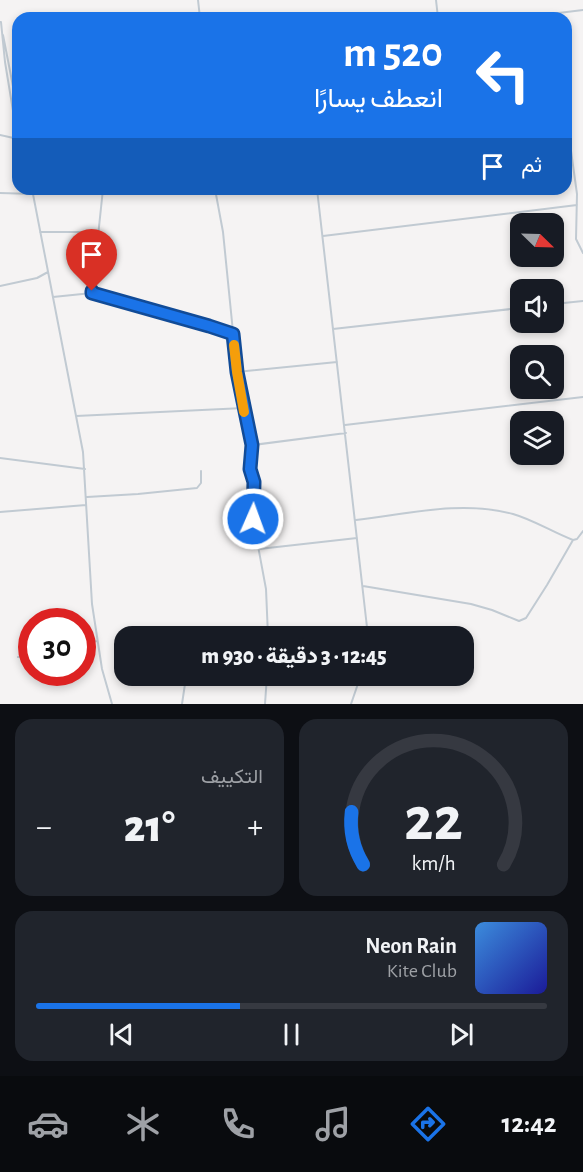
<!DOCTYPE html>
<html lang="ar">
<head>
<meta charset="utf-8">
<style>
	:root { --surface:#171b24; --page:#20242c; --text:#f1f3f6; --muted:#9ea1a6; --line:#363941; --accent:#1a73e8 }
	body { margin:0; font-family:"Alegreya Sans",Vazirmatn,sans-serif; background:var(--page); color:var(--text); direction:rtl; height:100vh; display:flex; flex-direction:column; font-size:22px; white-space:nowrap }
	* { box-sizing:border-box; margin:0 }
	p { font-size:20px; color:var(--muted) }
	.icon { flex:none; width:33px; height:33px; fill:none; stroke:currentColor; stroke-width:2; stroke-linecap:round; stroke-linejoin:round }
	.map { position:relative; height:704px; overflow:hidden; direction:ltr }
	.side { display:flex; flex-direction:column; gap:15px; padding:15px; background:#0d0f14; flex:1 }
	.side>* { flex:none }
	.guide { position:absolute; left:12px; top:12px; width:560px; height:183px; border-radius:18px; box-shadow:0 3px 9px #0003; direction:rtl; background:#1a73e8; color:#fff; overflow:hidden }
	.needle { width:39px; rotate:113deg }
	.controls { position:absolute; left:510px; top:213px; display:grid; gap:12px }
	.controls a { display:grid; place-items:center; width:54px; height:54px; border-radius:12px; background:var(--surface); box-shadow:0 3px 9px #0003; font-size:30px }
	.speed { position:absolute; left:18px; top:608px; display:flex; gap:12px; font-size:30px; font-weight:700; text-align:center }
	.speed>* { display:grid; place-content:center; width:78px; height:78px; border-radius:50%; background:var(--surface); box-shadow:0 3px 9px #0003; line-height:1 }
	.speed .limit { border:9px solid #d22; background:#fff; color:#111 }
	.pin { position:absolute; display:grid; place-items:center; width:51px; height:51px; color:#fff; margin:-62px -26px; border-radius:50% 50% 50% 0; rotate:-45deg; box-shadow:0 0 6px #0007 }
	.pin .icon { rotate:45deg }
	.me { position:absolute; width:66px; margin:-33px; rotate:2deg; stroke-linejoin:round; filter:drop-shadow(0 0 4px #0008) }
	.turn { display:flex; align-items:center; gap:21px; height:126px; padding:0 30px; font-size:27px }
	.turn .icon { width:78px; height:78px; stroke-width:2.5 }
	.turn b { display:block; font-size:42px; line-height:51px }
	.then { display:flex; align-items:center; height:57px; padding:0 30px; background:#0003; gap:12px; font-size:22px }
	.big { font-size:45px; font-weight:800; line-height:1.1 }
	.side .tile { flex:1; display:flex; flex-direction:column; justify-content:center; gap:9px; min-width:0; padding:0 21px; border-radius:18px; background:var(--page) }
	.side .dial { align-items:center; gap:0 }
	.dial svg { height:156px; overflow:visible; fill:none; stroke:var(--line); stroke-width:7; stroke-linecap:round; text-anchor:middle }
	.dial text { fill:var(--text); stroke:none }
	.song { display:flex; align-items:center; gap:18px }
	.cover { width:72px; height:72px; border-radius:9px; background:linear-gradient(135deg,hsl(210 70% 55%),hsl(240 70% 35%)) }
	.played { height:6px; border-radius:3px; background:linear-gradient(90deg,var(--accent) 40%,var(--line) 40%) }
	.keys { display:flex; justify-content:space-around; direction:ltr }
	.heat { display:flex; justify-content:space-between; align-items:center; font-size:33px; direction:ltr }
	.side .tiles { flex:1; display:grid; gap:15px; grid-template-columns:1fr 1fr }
	.tile:last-child { grid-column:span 2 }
	.trip { position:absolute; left:114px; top:626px; width:360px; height:60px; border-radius:18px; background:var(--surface); box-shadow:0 3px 9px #0003; font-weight:800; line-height:60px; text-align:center; direction:rtl }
	.dock { display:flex; height:96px; justify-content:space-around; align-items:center; background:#090b0e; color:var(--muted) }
	.dock .icon { width:42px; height:42px }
	.dock .on { color:var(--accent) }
	.dock b { font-size:27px; color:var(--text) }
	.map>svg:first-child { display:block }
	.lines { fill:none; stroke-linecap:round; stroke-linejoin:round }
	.street { stroke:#c1cad2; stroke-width:2 }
	.route-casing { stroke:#114b97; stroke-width:15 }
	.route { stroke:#1a73e8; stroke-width:10 }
	.slow { stroke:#f59e0b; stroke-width:10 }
</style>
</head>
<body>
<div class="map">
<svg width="583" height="704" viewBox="0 0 583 704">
	<rect width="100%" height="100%" fill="#f5f3f3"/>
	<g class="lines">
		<path class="street" d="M198,0l2,18
			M436,0l2,18
			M518,18l65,-8
			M0,22h1l4,40 11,67v9
			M3,35l15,77
			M566,115l11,79 -1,45 7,14
			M0,135l18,4
			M32,189l51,263 9,152 10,65 10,35
			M215,189l8,43 14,140 15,73 -2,24 4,13 -1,37 13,70 2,47
			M317,189l51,447
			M0,193l33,1
			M40,232h59
			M323,236l254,-31
			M0,286l37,-8 11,-6
			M92,293l11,-104
			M53,297l39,-4 108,30 33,11
			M554,304l29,-3
			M333,329l187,-21
			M237,372l100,-10
			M76,416l168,-8
			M345,425l238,-28
			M253,445l93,-12
			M0,458l85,11
			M87,497l51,-3 59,-6 4,-5v-12
			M0,512l86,-7
			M356,520c51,-6 106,-20 157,-6 21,6 39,18 60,26l4,-1 6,-8
			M259,549l98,-11
			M363,586l108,18 21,6 27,11 7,-3 21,-33 26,-45
			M82,644l15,-3
			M18,657l14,-2
			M182,704l3,-20
			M265,704l2,-29
			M351,704l10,-29"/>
	</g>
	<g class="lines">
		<defs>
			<path id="route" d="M92,291v2l117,33 24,8 4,38 15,73 -2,24 4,13 -1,37"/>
		</defs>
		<use href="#route" class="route-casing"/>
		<use href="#route" class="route"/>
		<path class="slow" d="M234,345l3,27 7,40"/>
	</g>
</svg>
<div class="controls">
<a><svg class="needle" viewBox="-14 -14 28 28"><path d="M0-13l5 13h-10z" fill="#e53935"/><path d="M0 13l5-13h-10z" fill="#9ea1a6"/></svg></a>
<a><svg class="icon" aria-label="sound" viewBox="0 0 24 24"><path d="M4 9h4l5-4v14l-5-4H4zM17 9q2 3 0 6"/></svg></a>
<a><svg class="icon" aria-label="search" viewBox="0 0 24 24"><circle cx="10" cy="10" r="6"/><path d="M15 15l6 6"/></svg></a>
<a><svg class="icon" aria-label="layers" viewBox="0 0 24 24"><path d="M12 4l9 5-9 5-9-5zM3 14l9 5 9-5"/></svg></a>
</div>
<div class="speed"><div class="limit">30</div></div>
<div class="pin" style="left:92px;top:291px;background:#d93025"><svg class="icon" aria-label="arrive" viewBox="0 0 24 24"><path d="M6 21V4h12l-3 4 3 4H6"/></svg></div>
<svg class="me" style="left:253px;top:519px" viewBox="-20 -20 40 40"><circle r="17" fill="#1a73e8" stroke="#fff" stroke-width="3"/><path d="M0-11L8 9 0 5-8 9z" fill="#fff"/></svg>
<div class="trip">12:45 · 3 دقيقة · 930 m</div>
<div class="guide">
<div class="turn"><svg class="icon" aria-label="left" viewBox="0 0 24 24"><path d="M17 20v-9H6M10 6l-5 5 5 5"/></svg><div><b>520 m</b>انعطف يسارًا</div></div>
<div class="then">ثم<svg class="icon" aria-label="arrive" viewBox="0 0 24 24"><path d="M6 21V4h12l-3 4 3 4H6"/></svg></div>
</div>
</div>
<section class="side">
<div class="tiles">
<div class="tile dial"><svg viewBox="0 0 100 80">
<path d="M14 69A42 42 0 1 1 86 69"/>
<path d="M14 69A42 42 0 0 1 8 42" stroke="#1a73e8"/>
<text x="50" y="56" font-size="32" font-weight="700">22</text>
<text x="50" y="72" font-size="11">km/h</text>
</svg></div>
<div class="tile"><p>التكييف</p>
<div class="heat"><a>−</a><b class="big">21°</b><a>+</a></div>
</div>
<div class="tile">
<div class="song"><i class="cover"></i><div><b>Neon Rain</b><p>Kite Club</p></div></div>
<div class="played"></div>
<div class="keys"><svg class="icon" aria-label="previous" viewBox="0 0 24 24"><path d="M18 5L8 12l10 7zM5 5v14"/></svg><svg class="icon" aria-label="pause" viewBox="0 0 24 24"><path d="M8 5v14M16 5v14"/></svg><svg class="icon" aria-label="next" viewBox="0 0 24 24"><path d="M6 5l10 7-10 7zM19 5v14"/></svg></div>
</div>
</div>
</section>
<nav class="dock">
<b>12:42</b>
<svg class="icon on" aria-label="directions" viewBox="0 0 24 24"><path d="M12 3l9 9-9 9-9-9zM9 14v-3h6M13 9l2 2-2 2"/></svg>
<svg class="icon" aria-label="music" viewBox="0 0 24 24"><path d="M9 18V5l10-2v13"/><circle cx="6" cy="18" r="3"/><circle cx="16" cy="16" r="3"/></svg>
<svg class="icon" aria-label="phone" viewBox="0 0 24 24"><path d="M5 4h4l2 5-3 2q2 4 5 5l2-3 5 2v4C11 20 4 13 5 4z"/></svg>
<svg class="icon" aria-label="climate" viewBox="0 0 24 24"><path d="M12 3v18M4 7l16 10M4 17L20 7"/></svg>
<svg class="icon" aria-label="car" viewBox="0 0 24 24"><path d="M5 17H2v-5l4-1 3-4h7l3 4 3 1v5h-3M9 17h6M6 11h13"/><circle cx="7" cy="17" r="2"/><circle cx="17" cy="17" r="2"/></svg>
</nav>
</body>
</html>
